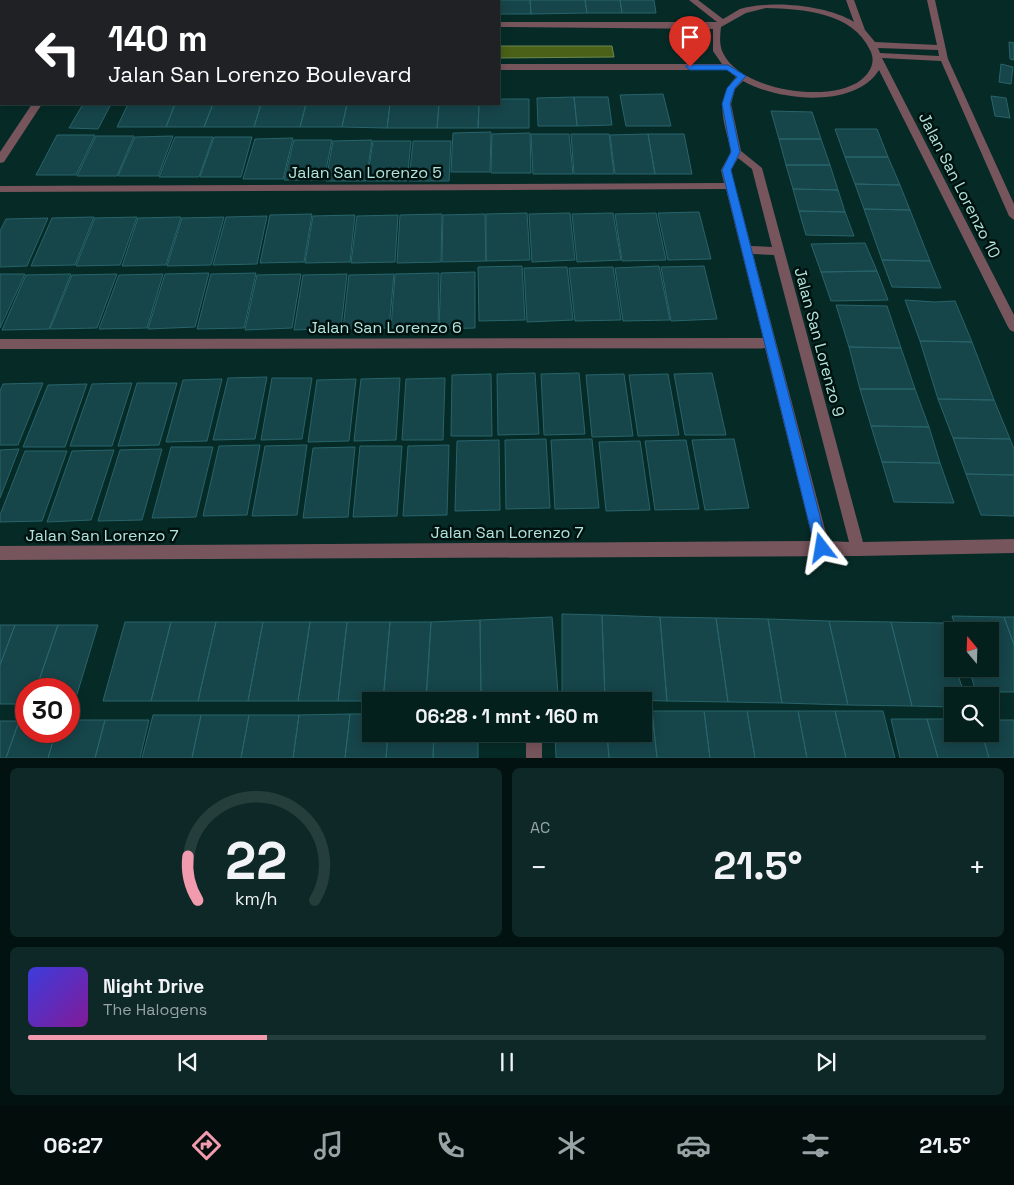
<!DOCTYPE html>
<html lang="id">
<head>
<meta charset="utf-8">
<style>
	:root { --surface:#04201d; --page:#0d2826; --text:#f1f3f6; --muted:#97a3a4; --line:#253e3b; --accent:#f29aae }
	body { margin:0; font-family:"Space Grotesk",sans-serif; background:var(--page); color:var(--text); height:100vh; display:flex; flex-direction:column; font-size:19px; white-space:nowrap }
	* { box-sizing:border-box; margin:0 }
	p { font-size:16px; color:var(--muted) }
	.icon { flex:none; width:28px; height:28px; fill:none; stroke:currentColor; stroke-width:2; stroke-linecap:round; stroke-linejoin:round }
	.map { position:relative; height:758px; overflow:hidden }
	.panel { display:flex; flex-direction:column; gap:10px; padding:10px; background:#021210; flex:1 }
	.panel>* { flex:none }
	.banner { position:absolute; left:0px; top:0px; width:500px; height:105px; box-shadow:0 2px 12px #0003,0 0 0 1px var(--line); background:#202124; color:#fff; overflow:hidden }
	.needle { width:32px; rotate:341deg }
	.controls { position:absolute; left:944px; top:622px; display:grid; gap:10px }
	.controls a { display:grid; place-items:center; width:55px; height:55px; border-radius:0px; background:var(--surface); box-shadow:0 2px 12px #0003,0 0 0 1px var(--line); font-size:25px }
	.speed { position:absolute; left:15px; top:678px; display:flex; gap:10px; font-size:25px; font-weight:700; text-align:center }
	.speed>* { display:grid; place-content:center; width:65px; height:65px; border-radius:50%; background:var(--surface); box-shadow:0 2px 12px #0003,0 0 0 1px var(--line); line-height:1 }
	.speed .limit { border:8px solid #d22; background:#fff; color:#111 }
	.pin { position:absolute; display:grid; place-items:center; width:42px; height:42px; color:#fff; margin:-51px -21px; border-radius:50% 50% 50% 0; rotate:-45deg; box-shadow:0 0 5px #0007 }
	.pin .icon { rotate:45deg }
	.me { position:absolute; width:55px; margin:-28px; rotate:346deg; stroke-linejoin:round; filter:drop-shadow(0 0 4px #0008) }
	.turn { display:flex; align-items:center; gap:18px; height:105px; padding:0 25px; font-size:22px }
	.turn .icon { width:65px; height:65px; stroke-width:2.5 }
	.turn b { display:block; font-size:35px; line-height:42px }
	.big { font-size:38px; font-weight:800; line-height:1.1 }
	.panel .widget { flex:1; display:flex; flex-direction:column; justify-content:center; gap:8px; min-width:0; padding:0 18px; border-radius:8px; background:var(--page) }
	.panel .dial { align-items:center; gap:0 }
	.dial svg { height:130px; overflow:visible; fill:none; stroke:var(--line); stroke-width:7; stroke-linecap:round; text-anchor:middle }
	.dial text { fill:var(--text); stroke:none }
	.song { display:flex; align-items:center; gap:15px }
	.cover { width:60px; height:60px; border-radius:8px; background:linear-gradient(135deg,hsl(240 70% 55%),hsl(290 70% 35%)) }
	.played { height:5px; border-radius:2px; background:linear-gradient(90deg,var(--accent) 25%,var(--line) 25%) }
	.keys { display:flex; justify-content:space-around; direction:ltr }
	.heat { display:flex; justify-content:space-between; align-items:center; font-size:28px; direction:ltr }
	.panel .tiles { flex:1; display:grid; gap:10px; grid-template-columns:1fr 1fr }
	.widget:last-child { grid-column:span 2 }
	.trip { position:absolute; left:362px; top:692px; width:290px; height:50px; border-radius:0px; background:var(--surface); box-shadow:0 2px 12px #0003,0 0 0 1px var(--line); font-weight:800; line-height:50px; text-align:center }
	.dock { display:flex; height:80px; justify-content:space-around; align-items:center; background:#020d0c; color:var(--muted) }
	.dock .icon { width:35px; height:35px }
	.dock .current { color:var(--accent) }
	.dock b { font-size:22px; color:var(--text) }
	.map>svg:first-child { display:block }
	.water { fill:#4b6117; stroke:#6a8852 }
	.building { fill:#16454a; stroke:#28646b }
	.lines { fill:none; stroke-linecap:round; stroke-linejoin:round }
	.minor { fill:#77555c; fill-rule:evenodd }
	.route { fill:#1a73e8; stroke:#114b97 }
	.labels { text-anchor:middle; stroke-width:5; stroke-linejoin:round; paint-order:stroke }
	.street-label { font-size:16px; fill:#b3e4dc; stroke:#001210 }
</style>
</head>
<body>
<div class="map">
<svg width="1014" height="758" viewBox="0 0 1014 758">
	<rect width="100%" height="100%" fill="#062b27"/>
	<path class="water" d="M499,46h113l2,11 -115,1z"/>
	<path class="building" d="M25,0h51l-52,1z
		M500,0h30l1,14h-31z
		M530,0h55l2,13 -56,1z
		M585,0h35l2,13h-35z
		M620,0h34l2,13h-34z
		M1009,42l5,1v17l-4,-1z
		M1001,64l12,3 -2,17 -12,-2z
		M663,94l8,32h-45l-6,-31z
		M991,96l15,2 4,20 -15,-2z
		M574,97h34l4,28 -35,1z
		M574,97l3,29h-39l-1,-28z
		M499,99h30v29h-51l1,-24h20z
		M83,104h28l-13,25 -29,-1z
		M128,104h47l-9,23h-49z
		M175,104h38l-9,23h-38z
		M213,104h48l-7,23h-50z
		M261,104h45l-6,23h-46z
		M306,104h41l-5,23h-42z
		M347,104h43l-3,24 -45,-1z
		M390,104h49l-2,24h-50z
		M439,104h40l-1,24h-41z
		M771,111l41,1 9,27h-42z
		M835,129h42l11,28h-43z
		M491,132l-1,40h-39l2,-39z
		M530,133l1,40h-40l1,-39z
		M531,134h38l4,40h-40z
		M571,134h38l5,40h-40z
		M648,134h36l8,40h-37z
		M648,134l7,40h-40l-5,-39z
		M57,135h38l-19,40h-40z
		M96,136h38l-17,40h-40z
		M173,136l-15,40h-40l17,-39z
		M175,137h38l-14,40h-40z
		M214,137h38l-11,40h-41z
		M293,138l-10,41h-40l12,-40z
		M779,139h42l9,26h-44z
		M294,140h38l-8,40h-40z
		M372,140l-6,41h-40l7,-40z
		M373,141h38l-4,40h-40z
		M413,141h38l-2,40h-40z
		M845,157h43l12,28 -45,-1z
		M786,165h44l8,25 -45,-1z
		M855,184l45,1 10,25 -46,-1z
		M793,189l45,1 7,22 -46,-1z
		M864,209l46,1 20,51 -48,-1z
		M799,211l46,1 9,24 -48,-1z
		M699,212l12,47 -43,1 -10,-47z
		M527,213l3,47 -44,1v-47z
		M570,213l5,47 -43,2 -3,-48z
		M613,213l8,47 -44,2 -5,-48z
		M656,213l10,47 -44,1 -7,-47z
		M312,214l-8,48 -44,1 10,-48z
		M442,214l-1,48 -44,1 3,-48z
		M485,214l1,47 -44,1 1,-47z
		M355,215l-5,47 -45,1 8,-47z
		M398,215l-3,47 -44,1 6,-47z
		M267,216l-10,48 -44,1 13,-48z
		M94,217l-19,48 -44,1 21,-48z
		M137,217l-17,48 -44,1 19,-48z
		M181,217l-15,48 -44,1 16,-48z
		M224,217l-13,48 -44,1 15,-48z
		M48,218l-21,48 -27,1v-36l6,-12z
		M865,243l12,28 -56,1 -10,-28z
		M882,260l48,1 11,27 -49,-1z
		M522,266l3,54 -46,1 -1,-54z
		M659,266l11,54 -47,1 -8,-53z
		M704,266l13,53 -46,2 -10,-54z
		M567,267l6,53 -46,2 -3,-54z
		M613,267l8,53 -46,1 -6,-53z
		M877,271l11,29 -57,1 -10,-29z
		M475,272v56l-36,1 2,-56z
		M209,273l-14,54 -47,2 17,-55z
		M256,273l-12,55 -47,1 14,-55z
		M439,273l-1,54 -47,1 4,-54z
		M0,274h25l-25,54z
		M71,274l-22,55 -47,1 24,-55z
		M117,274l-20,54 -47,1 22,-54z
		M163,274l-16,54 -48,1 20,-54z
		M301,274l-9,54 -47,2 12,-55z
		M347,274l-6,54 -47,2 9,-55z
		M394,274l-5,54 -46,1 6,-54z
		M905,300l30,2 20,-1 17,41 -52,-1z
		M836,305l51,1 14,42 -52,-1z
		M920,341l52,1 22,58 -56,-1z
		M849,347l52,1 14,41h-55z
		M535,373l4,61 -41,1 -1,-61z
		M579,373l6,61 -41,1 -3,-61z
		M712,373l14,62h-41l-11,-61z
		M491,374l1,62h-41l1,-61z
		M624,374l9,62 -41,1 -6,-62z
		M668,374l11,61 -41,1 -9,-61z
		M267,377l-12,62 -42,1 15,-62z
		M272,378h40l-10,61 -41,1z
		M400,378l-4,62 -42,1 7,-62z
		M445,378l-2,62h-41l4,-61z
		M222,379l-15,62 -41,1 17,-62z
		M356,379l-7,62 -41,1 9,-62z
		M43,383l-25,62h-18v-54l3,-7z
		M132,383l-20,63h-42l22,-62z
		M137,383h40l-18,62 -41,1z
		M87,384l-22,63h-42l25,-62z
		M860,389h55l14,38 -58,-1z
		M938,399l56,1 16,39 -57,-1z
		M871,426l58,1 11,36 -58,-1z
		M953,438l57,1 4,10v26l-48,-1z
		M546,439l4,69 -44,1 -1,-69z
		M592,439l7,69 -44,1 -4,-69z
		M734,439l15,69 -44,2 -13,-70z
		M499,440l1,70 -45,1 2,-70z
		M686,440l13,69 -44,1 -10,-69z
		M640,441l10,69 -44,1 -7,-69z
		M260,445l-13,70 -44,1 16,-70z
		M307,445l-10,70 -45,1 13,-70z
		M449,445l-2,70 -44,1 5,-70z
		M360,446h42l-5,70 -44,1z
		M171,447h42l-17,70 -44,1z
		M355,447l-7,70 -45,1 10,-70z
		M19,449l-19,49v-48z
		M162,449l-20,71 -44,1 22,-71z
		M114,450l-23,70 -44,2 25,-71z
		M25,451h42l-25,70 -42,1v-7z
		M882,462l58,1 14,40 -60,-1z
		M966,474l48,1v41l-33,-1z
		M562,614l40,1 3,84 -43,-1z
		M602,615l58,2 7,84 -62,-2z
		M952,616l52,1 10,28v47h-38l-7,-23h21v-38h-33z
		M552,617l6,76 -77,3 -1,-76z
		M660,617l56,1 12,84 -61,-1z
		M1004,617h10v28z
		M716,618l52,1 14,84 -54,-1z
		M768,619l61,2 19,84 -66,-2z
		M480,620l1,76 -55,5 5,-79z
		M829,621l62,1 21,84 -64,-1z
		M125,622h46l-20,79h-48z
		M171,622h45l-18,79h-47z
		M216,622h47l-15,79h-50z
		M263,622h47l-12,79h-50z
		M310,622h37l-9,79h-40z
		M347,622h43l-7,79h-45z
		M390,622h41l-5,79h-43z
		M891,622l52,1 9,32v14h4l9,27h-13v11l-40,-1z
		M0,625h15l-15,40z
		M15,625h43l-22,64h-10v15h-26v-39z
		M58,625h40l-24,79h-5v-15h-33z
		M644,711h8l5,47h-48l-2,-24h37z
		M652,711h52l6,47h-53z
		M704,711h43l8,47h-45z
		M747,711h51l9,47h-52z
		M798,711h37l11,47h-39z
		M835,711h48l12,47h-49z
		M350,714h21v20h17l-2,24h-41z
		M350,714l-5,44h-52l6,-43z
		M153,715h48l-9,43h-50z
		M201,715h48l-8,43h-49z
		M249,715h50l-6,43h-52z
		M891,719h36l11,39h-38z
		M927,719h25v15h30l7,24h-51z
		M69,720h36l-10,38h-47l8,-27h13z
		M105,720h44l-9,38h-45z
		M990,720h24v38h-25l-7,-24h8z
		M0,721h19l-13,37h-6z
		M19,721h7v10h30l-8,27h-42z
		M388,734h46l-1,24h-47z
		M434,734h44v24h-45z
		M555,734h52l2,24h-53z"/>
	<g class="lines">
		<path class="minor" d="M689,0h9l25,19c6,-3 11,-7 17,-10 30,-9 87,-4 114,13l-8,-22h8l11,30 10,12 62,3 -10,-45h8l13,59 66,145v16l-5,-4 -68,-155 -59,-3 132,257v17l-4,-2 -2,-3 -129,-257c-24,39 -101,31 -136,11l-8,8 -4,15 10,47 21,17 101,374 151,-3v14l-156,3 -858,4v-14l813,-5 -48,-193 -765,1v-10l763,-1 -37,-149 -726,3v-6l724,-3 -3,-13 10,-18c-6,-30 -18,-50 5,-75l-9,-7h-228v-6h223l-9,-13v-22l-214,-2v-5h218zM766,8c37,1 86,4 104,42 6,11 1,22 -9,30 -31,24 -120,11 -138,-27 -4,-8 -3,-17 -2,-26l25,-14zM878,48l60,2 1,6 -59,-3zM738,158l14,11 20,78 -21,-1 -20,-76zM753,254l21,1 75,287 -21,-1z
			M32,104h10l-38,58 -4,1v-11z
			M526,734h16v24h-16z"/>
	</g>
	<path class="route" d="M687,65h41l18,11 -11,12 -5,16 10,48 -9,18 97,378 -2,4 -4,2 -5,-2 -2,-4 -93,-378 9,-18 -9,-48 5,-16 10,-11 -10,-7h-37l-4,-3z"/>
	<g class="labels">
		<g class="street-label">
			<text x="365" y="178">Jalan San Lorenzo 5</text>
			<text transform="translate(960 185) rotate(63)" y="6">Jalan San Lorenzo 10</text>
			<text x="385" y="333">Jalan San Lorenzo 6</text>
			<text transform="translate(820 342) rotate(75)" y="6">Jalan San Lorenzo 9</text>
			<text x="507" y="538">Jalan San Lorenzo 7</text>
			<text x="102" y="541">Jalan San Lorenzo 7</text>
		</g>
	</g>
</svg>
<div class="controls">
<a><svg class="needle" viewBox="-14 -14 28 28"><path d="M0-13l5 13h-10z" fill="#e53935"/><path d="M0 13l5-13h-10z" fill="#97a3a4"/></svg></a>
<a><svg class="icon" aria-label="search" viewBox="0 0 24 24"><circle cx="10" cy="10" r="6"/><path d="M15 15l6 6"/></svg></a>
</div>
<div class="speed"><div class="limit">30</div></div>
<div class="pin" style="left:690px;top:67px;background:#d93025"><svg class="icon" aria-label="arrive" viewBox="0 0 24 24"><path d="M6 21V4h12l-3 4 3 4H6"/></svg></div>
<svg class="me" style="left:822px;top:548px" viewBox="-20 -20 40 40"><path d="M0-17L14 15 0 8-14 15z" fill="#1a73e8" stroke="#fff" stroke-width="4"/></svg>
<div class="trip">06:28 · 1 mnt · 160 m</div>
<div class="banner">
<div class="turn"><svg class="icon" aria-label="left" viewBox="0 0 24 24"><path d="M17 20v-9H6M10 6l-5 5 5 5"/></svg><div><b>140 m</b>Jalan San Lorenzo Boulevard</div></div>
</div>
</div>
<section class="panel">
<div class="tiles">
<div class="widget dial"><svg viewBox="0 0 100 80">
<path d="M14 69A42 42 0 1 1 86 69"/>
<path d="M14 69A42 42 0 0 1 8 42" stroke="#f29aae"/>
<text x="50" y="56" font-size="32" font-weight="700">22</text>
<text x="50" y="72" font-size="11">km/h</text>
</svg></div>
<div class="widget"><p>AC</p>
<div class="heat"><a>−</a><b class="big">21.5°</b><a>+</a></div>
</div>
<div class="widget">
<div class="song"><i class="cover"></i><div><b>Night Drive</b><p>The Halogens</p></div></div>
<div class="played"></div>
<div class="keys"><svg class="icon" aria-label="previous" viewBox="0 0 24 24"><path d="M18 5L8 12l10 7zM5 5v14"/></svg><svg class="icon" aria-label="pause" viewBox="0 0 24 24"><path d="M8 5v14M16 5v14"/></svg><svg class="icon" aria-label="next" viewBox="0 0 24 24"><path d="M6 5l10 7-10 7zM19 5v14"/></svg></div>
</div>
</div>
</section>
<nav class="dock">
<b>06:27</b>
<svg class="icon current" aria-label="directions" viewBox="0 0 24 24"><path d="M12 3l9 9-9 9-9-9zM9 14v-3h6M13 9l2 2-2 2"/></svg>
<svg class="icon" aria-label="music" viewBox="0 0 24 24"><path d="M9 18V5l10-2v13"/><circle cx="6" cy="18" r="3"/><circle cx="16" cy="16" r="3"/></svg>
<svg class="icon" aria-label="phone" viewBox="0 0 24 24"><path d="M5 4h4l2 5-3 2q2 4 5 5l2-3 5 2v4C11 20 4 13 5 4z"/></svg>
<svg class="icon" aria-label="climate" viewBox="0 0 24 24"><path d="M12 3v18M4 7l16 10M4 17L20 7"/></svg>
<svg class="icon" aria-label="car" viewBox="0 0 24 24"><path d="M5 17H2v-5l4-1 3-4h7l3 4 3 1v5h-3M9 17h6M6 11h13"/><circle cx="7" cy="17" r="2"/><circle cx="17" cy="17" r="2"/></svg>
<svg class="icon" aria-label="filters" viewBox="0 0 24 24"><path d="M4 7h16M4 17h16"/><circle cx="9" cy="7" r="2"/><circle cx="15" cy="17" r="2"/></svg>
<b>21.5°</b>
</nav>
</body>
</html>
